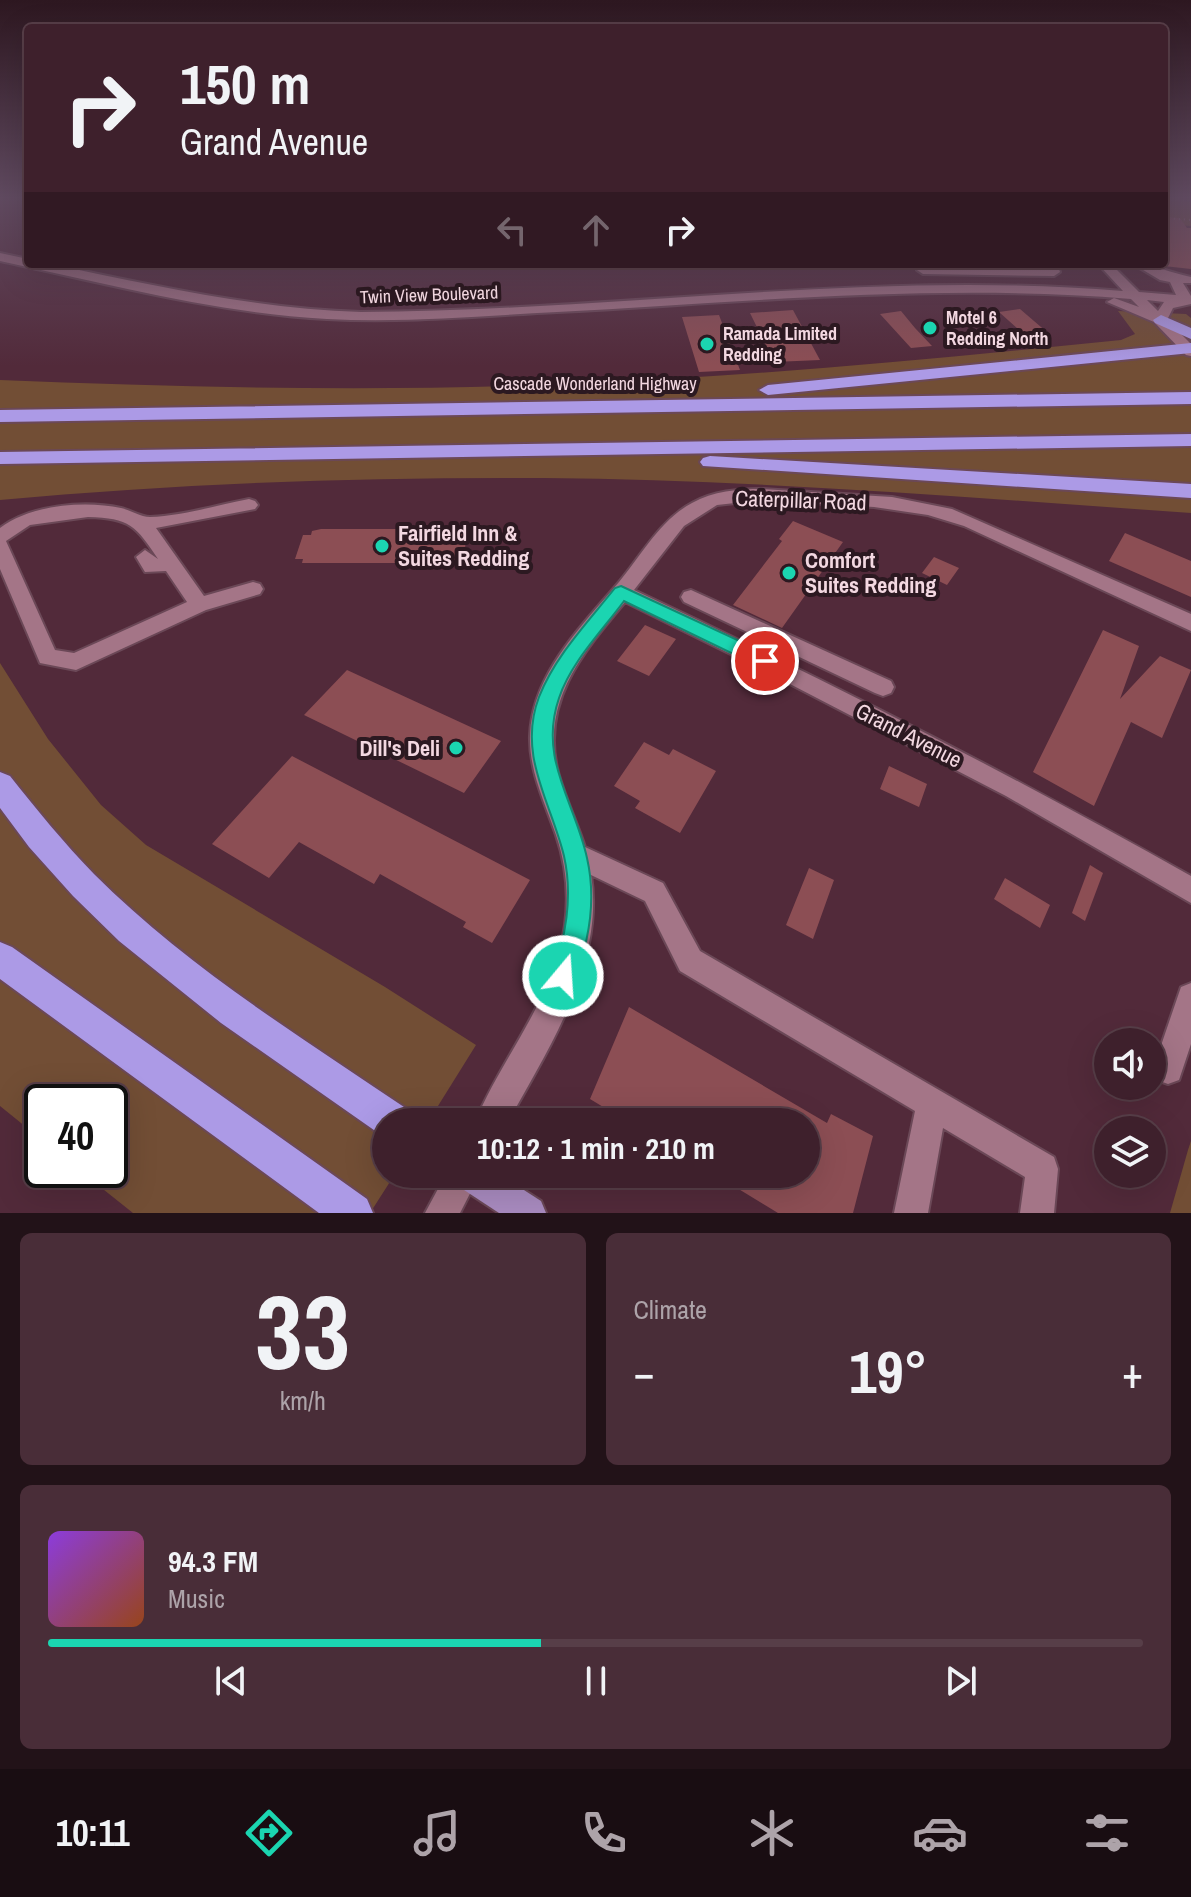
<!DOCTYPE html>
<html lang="en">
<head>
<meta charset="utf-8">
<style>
	:root { --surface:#3e202c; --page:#492d38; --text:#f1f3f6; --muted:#ada3a9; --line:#573e48; --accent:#1bd5b1 }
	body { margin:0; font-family:"Archivo Narrow",sans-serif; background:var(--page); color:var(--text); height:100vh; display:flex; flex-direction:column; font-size:30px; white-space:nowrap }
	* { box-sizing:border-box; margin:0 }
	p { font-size:26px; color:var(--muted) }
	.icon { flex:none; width:44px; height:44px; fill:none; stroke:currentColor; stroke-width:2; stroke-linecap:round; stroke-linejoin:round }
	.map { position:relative; height:1213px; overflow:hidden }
	.sheet { display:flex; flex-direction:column; gap:20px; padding:20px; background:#221218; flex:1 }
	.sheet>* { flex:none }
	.guide { position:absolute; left:24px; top:24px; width:1144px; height:244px; border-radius:8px; box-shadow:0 8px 32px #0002,0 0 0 2px var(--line); background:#3e202c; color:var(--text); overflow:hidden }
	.controls { position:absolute; left:1094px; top:1028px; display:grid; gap:16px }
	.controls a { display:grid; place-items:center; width:72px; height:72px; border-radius:50%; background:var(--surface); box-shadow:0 8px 32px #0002,0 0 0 2px var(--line); font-size:40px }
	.speed { position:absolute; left:24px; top:1084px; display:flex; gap:16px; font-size:40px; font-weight:700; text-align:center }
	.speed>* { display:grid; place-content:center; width:104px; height:104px; border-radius:50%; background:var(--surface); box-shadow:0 8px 32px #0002,0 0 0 2px var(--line); line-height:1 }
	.speed .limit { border:4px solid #111; border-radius:12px; background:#fff; color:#111 }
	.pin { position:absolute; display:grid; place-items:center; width:68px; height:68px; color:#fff; margin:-34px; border:4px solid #fff; border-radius:50%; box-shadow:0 2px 8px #0007 }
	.me { position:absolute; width:88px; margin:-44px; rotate:18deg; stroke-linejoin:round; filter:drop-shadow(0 0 6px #0008) }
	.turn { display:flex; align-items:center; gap:28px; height:168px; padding:0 24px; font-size:36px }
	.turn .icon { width:104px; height:104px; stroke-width:2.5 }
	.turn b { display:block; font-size:56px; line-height:68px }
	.lanes { display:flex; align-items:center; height:76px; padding:0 24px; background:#0003; justify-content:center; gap:40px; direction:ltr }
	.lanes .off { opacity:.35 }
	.big { font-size:60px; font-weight:700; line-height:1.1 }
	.sheet .widget { flex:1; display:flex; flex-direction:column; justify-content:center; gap:12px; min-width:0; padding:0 28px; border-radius:12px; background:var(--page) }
	.sheet .dial { align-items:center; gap:0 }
	.dial b { font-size:104px; line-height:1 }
	.song { display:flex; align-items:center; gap:24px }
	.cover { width:96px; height:96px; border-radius:12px; background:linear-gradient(135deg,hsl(270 70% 55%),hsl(20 70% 35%)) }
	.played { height:8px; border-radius:4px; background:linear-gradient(90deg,var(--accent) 45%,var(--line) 45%) }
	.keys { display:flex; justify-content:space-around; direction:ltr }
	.heat { display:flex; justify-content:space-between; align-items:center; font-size:44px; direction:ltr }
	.sheet .tiles { flex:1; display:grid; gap:20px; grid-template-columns:1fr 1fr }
	.widget:last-child { grid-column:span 2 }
	.trip { position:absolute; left:372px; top:1108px; width:448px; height:80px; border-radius:40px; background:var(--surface); box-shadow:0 8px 32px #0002,0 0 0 2px var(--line); font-weight:700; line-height:80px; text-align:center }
	.tab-bar { display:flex; height:128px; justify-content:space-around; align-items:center; background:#190d12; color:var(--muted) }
	.tab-bar .icon { width:56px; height:56px }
	.tab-bar .active { color:var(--accent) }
	.tab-bar b { font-size:36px; color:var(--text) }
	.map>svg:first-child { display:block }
	.green { fill:#724e35 }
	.building { fill:#8c4e54 }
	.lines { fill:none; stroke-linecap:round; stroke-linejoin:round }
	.minor-casing { stroke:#6b4857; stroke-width:4 }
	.major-casing { stroke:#6b4857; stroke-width:4 }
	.highway-casing { stroke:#6b4857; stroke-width:4 }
	.path { stroke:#987683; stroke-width:2; stroke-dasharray:1 4; stroke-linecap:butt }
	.minor { fill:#a47587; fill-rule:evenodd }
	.major { fill:#a98bc0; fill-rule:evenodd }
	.highway { fill:#ac9ae6; fill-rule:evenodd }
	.route { fill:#1bd5b1; stroke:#128a73; stroke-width:2 }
	.poi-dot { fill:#1bd5b1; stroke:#2c1921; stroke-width:3 }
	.labels { text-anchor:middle; stroke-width:8; stroke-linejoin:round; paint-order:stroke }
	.far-street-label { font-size:18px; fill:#f3d8e1; stroke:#2c1921 }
	.far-poi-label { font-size:18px; font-weight:bold; fill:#f3d8e1; stroke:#2c1921; text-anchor:start }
	.street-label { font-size:22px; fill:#f3d8e1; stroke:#2c1921 }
	.poi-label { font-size:22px; font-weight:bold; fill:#f3d8e1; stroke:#2c1921; text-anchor:start }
</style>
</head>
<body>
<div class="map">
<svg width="1191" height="1213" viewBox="0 0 1191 1213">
	<rect width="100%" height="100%" fill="#522a3a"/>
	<path class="green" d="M1164,197l27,5v24l-27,-2z
		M1118,311l68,3 5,4v195c-215,-15 -431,-33 -647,-35 -181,-1 -363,5 -544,22v-120c197,8 394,12 591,3 177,-8 353,-25 530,-43l14,-6z
		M0,663l48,76 53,66 45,40 239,142 91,58 -48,77h-42v52h9l-25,39h-237l-54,-43h31v-68h-68v38l-42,-34z
		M1191,1141v72h-21l18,-63z"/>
	<path class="building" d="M1164,217l16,1 7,10h4v41l-27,-3z
		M1020,309l28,24 -22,3 -27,-24z
		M793,310l27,50 -46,2 -24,-49z
		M901,311l14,17 17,18 -21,2 -31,-34z
		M719,315l21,55 -41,2 -17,-55z
		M793,521l50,21 -61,86 -49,-23 49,-64 -3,-2z
		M321,529h141l-1,3h6l-3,24 -15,7h-147l1,-4h-8l8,-24h8l1,-4z
		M1125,533l66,28v36l-82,-36z
		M934,557l25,11 -12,17 -25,-12z
		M645,625l31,14 -27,37 -32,-15z
		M1103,630l36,16 -19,53 40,-43 31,14 -29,68 -31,-16 -37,84 -61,-34z
		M347,670l154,71 -37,52 -160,-78z
		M644,742l25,13 4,-6 43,22 -36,62 -45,-25 5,-7 -26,-15z
		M292,756l238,124 -38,63 -29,-16 3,-5 -86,-48 -6,10 -75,-42 -30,36 -57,-34z
		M889,766l38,18 -8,23 -39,-18z
		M1090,865l13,8 -18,48 -13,-8z
		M809,868l25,12 -21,59 -27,-14z
		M1005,878l45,27 -10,23 -46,-29z
		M629,1007l198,116 4,-9 42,22 -20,77h-75l-64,-39h92v-52h-178l-38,-23z"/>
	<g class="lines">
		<defs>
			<path id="minor" d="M0,253l28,6v5h22c103,21 205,45 311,48 254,-1 508,-42 762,-21l-25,-27h13l28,28 37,3 -6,-13 -10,-2 -27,-16c20,0 38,9 58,13v6h-8l8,13v8l-18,4 -6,12 24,24v12l-5,-1 -32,-33 -47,-20 7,-4 25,9 -8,-8c-191,-16 -383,3 -574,13 -76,4 -153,11 -230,7 -110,-6 -219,-35 -327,-58zM1147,300l17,2 -6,9z
				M1045,264h12l3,8 -6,4 -131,-2 -6,-4 6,-4 123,2z
				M762,489l130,8 60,12 239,105v17l-227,-105 -36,-11 -54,-8 -112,-7 -45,5 -33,21 -50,64c190,89 374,183 557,286v27l-185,-107 -249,-129 -132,-65c-42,50 -85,100 -67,170 7,26 19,50 27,75l78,36 37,68 354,206 4,12 -4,44h-34l5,-36 -82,-49 -15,85h-34l21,-102 -235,-140 -35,-70 -54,-26c14,88 -43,174 -83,247h-33c28,-67 79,-123 90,-197 4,-30 1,-61 -9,-90 -11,-32 -27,-64 -26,-99 2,-62 51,-109 89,-154 22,-26 41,-62 73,-79 21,-12 46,-14 70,-14z
				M249,499l6,2 3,4 -3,4 -99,19 48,68 49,-14 7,2 3,5 -3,5 -54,16 -130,60 -36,-7 -40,-94v-41c30,-23 84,-28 121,-20 9,2 20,9 29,9 32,-1 67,-12 99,-18zM88,517c42,1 48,9 70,42l-13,-9 -9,7 9,15 21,-1 21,31 -113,51 -19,-3 -49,-109 24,-16z
				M691,590l200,91 3,6 -3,6 -8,3 -8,-3 -191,-91 -3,-5 3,-5z
				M1191,983v61l-12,36 -11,4 -11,-4 -4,-11 28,-82z
				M446,1174h34l-20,39h-35z"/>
			<path id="major" d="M454,1174h45l42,27 5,12h-47l-41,-27z"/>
			<path id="highway" d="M1161,315l30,13v11l-36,-16 -2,-3z
				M1191,343v10l-423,42 -9,-5 9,-5z
				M1191,392v12l-1191,18v-12z
				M1191,434v12l-1191,18v-12z
				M710,456l481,28v14l-488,-32 -3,-4 3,-4z
				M0,772l10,4c27,34 54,67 84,98 92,92 205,162 313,235l6,13h-27v16l-5,-3 -160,-112 -102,-82 -46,-45 -44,-49 -29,-39z
				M0,942l12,5 355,252 6,14h-54l-319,-234z"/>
		</defs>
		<use href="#minor" class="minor-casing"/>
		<use href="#major" class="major-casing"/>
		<use href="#highway" class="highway-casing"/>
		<path class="path" d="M1168,197l23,4
			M1164,218l27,2"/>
		<use href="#minor" class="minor"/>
		<use href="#major" class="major"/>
		<use href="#highway" class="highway"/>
	</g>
	<linearGradient id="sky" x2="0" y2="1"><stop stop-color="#2d1720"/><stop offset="0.54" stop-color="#604a60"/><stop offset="1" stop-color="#604a60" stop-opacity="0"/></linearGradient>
	<rect width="1191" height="366" fill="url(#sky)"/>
	<path class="route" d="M621,586l151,70 2,5 -2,5h-14l-134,-65c-22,30 -53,61 -65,97 -21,61 16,104 28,160 10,44 2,86 -15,127l-9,3 -9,-3 -3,-9c15,-37 22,-80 13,-120 -13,-54 -47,-101 -25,-159 16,-41 49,-75 76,-109z"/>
	<g class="poi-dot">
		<circle cx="930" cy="328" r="8"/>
		<circle cx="707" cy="344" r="8"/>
		<circle cx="382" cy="546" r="8"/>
		<circle cx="789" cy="573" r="8"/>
		<circle cx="456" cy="748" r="8"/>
	</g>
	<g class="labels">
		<g class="far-street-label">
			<text transform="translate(429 295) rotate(-2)" y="6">Twin View Boulevard</text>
			<text x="595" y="390">Cascade Wonderland Highway</text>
		</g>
		<g class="far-poi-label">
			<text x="946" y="324">Motel 6<tspan x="946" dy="21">Redding North</tspan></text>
			<text x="723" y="340">Ramada Limited<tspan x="723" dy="21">Redding</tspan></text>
		</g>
		<g class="street-label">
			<text transform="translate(801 500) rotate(2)" y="8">Caterpillar Road</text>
			<text transform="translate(909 735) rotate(27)" y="8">Grand Avenue</text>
		</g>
		<g class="poi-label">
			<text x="398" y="541">Fairfield Inn &amp;<tspan x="398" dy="25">Suites Redding</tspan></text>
			<text x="805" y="568">Comfort<tspan x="805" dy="25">Suites Redding</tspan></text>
			<text x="440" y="756" text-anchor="end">Dill's Deli</text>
		</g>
	</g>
</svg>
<div class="controls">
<a><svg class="icon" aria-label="sound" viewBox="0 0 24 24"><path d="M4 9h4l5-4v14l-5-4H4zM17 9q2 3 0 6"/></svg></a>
<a><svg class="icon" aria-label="layers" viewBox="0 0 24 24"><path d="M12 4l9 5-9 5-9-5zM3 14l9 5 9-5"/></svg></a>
</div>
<div class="speed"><div class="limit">40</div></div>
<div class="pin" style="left:765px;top:661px;background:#d93025"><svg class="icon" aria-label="arrive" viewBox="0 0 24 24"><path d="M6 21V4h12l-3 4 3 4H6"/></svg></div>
<svg class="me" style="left:563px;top:976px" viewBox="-20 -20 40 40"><circle r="17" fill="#1bd5b1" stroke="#fff" stroke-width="3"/><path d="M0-11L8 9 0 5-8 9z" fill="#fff"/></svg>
<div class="trip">10:12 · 1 min · 210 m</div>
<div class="guide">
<div class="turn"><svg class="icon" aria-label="right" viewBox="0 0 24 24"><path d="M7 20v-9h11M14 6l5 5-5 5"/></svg><div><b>150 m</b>Grand Avenue</div></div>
<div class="lanes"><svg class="icon off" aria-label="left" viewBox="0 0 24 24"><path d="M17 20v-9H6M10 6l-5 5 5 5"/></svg><svg class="icon off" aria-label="ahead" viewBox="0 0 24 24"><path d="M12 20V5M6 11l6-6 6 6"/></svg><svg class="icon" aria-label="right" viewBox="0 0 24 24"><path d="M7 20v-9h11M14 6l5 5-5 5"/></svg></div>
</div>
</div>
<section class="sheet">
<div class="tiles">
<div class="widget dial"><b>33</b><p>km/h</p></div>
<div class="widget"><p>Climate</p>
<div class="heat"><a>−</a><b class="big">19°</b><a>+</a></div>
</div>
<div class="widget">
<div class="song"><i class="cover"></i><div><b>94.3 FM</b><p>Music</p></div></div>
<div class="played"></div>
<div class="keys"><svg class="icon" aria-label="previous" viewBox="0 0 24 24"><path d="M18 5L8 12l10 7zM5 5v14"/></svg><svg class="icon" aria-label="pause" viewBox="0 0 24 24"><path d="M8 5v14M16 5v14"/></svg><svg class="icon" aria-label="next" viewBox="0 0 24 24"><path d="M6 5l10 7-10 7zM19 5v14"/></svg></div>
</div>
</div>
</section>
<nav class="tab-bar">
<b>10:11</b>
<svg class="icon active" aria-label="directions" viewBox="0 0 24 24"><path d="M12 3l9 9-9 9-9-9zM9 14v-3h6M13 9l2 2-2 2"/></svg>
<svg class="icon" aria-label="music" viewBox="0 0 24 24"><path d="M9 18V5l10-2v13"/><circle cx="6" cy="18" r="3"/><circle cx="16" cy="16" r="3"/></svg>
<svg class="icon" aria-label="phone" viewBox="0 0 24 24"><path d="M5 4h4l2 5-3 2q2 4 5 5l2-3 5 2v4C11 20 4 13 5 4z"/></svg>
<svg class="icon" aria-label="climate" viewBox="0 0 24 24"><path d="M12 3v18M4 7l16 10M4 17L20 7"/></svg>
<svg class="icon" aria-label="car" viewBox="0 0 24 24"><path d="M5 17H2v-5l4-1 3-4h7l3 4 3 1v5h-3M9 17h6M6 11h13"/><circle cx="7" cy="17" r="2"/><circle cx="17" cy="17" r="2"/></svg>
<svg class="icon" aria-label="filters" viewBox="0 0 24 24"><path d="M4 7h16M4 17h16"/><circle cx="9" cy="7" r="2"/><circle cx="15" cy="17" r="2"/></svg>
</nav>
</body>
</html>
